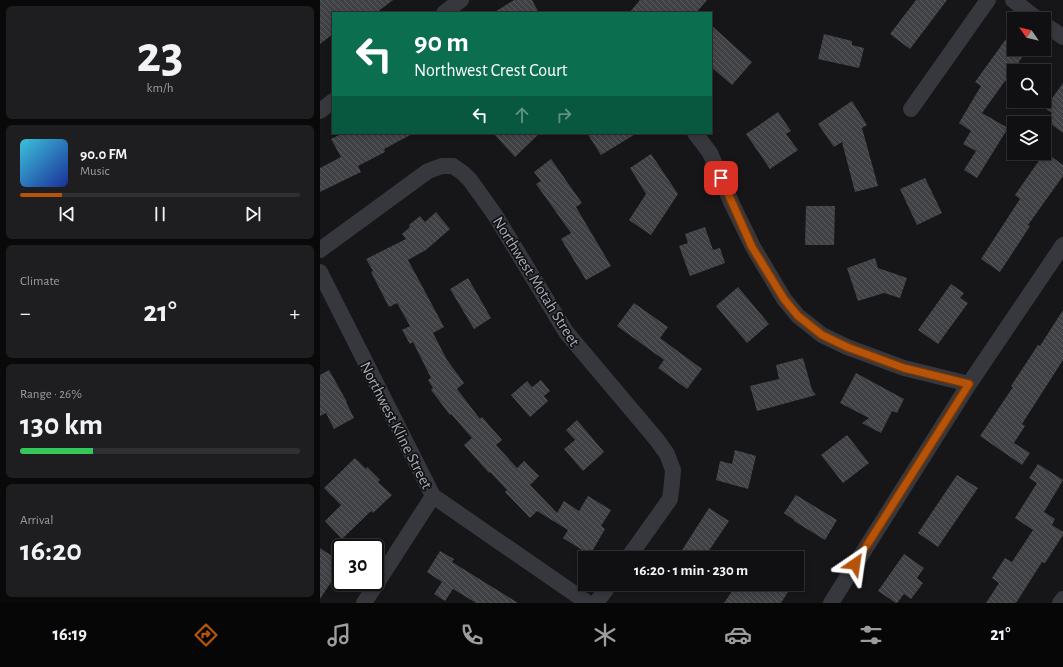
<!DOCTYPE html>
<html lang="en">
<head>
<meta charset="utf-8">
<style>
	:root { --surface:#101012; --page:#1e1e20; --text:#f1f3f6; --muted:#9c9d9f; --line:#303032; --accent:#b45309 }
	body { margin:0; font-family:"Alegreya Sans",sans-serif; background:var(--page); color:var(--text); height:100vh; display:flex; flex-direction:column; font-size:15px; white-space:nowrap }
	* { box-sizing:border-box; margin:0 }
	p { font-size:13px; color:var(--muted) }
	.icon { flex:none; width:22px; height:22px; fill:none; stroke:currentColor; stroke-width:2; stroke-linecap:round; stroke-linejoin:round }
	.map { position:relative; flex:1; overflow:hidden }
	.drawer { display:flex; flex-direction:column; gap:6px; padding:6px; background:#09090a; width:320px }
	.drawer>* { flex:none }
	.hud { position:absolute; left:12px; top:12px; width:380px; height:122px; border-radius:0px; box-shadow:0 2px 6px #0003,0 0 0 1px var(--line); background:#0b6e4f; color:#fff; overflow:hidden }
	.needle { width:26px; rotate:304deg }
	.controls { position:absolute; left:687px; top:12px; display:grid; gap:8px }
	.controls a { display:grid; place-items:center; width:44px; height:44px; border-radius:0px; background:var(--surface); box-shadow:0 2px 6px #0003,0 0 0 1px var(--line); font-size:20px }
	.speed { position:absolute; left:12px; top:539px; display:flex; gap:8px; font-size:20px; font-weight:700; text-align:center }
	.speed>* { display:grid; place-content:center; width:52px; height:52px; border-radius:50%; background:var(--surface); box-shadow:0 2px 6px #0003,0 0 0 1px var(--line); line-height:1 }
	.speed .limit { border:2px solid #111; border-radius:6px; background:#fff; color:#111 }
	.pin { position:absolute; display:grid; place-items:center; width:34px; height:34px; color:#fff; margin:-17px; border-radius:8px; box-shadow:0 2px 6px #0006 }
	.me { position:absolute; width:44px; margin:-22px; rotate:32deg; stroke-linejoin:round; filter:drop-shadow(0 0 3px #0008) }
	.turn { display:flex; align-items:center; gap:14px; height:84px; padding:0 16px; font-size:18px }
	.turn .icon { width:52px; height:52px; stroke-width:2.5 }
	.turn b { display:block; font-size:28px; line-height:34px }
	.lanes { display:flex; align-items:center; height:38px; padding:0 16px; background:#0003; justify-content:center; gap:20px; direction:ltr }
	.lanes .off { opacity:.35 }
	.big { font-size:30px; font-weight:600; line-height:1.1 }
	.drawer .widget { flex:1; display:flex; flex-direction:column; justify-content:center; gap:6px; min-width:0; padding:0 14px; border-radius:6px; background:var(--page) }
	.drawer .dial { align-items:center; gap:0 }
	.dial b { font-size:52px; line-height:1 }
	.song { display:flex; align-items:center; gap:12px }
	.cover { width:48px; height:48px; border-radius:6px; background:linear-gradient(135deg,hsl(190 70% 55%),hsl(230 70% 35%)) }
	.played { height:4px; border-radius:2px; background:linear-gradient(90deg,var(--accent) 15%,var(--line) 15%) }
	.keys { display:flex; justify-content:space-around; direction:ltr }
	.heat { display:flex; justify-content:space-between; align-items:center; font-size:22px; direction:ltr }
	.charge { height:6px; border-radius:3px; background:linear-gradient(90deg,#34c759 26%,var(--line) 0) }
	.trip { position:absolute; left:258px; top:551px; width:226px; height:40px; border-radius:0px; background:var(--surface); box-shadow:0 2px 6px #0003,0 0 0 1px var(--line); font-weight:600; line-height:40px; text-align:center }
	.menu { display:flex; height:64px; justify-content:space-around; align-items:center; background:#060607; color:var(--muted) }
	.menu .icon { width:28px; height:28px }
	.menu .selected { color:var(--accent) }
	.menu b { font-size:18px; color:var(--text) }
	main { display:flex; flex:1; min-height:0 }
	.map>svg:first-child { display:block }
	.building { fill:url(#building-back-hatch) }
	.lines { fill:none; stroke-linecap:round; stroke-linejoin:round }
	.minor { stroke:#37383d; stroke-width:16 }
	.route-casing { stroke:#753606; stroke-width:10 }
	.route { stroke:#b45309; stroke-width:7 }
	.labels { text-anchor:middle; stroke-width:3.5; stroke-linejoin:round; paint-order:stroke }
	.street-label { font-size:16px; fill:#a8adb8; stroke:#111113 }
</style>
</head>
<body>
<main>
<section class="drawer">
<div class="widget dial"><b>23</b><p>km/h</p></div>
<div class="widget">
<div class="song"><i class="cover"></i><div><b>90.0 FM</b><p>Music</p></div></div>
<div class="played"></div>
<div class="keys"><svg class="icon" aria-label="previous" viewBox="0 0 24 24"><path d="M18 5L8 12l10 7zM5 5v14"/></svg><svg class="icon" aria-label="pause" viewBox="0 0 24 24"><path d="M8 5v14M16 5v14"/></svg><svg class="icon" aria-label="next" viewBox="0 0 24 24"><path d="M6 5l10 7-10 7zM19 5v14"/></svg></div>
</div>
<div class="widget"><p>Climate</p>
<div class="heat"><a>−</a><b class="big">21°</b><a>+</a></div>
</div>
<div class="widget"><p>Range · 26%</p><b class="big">130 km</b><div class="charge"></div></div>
<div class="widget"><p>Arrival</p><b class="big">16:20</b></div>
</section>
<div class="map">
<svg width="743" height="603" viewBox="0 0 743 603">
	<defs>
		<pattern id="building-back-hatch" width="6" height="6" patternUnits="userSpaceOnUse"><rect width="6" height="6" fill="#404145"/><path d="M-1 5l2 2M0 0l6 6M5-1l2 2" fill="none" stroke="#595a5e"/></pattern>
	</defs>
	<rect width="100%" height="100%" fill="#161618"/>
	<path class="building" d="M0,0h73l-17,13h-43v21l-13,10z
		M194,0h18l7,13h-46z
		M320,0h67l-11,13h-67z
		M596,0h31l-37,49 -20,-15z
		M391,25l41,37 -20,23 -21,-18z
		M504,34l28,7v4l12,3 -5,20 -41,-9z
		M686,39l8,6v4h6l5,4 -11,16v19l-9,-7 -23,32 26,15 -31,50 -13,-8 12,-19 -13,-7 8,-13 -12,-8 22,-37 -6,-4z
		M743,83v50l-16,-12 5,-8 -7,-5z
		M532,101l15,24 -5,3 16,58 -23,6 -13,-50 -8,5 -16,-23z
		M458,112l13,19 -5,3 12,16 -28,19 -24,-35z
		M23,133h71l-30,16 1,3 -27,14 3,6 -41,20v-24l21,-11 -10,-18z
		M173,133h47l-25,24z
		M267,133h50l-36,22z
		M725,152l18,13v11l-35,49 2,1 -30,46 -19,-13 39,-60 -5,-4z
		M331,154l27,40 -27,41 -22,-15 17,-26 -16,-26z
		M231,159l31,44 -6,4 35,59 -25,14 -25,-41 10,-6 -35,-49 5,-3 -7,-9z
		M605,178l17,35 -25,12 -17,-36z
		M486,206h29l-1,39h-29z
		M116,212l14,17 -24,21 -18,10 36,67 -11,6 14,27 17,23 -7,6 23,30 2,-2 20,23 -6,5 21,23 7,-7 15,15 -9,9 27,28 7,-12 15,10 9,-15 23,14 -10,16 4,3 -15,26 -27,-17 5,-8 -31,-19 -7,7 -25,-26 2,-2 -17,-18 -1,1 -25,-28 8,-7 -21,-24 -1,1 -19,-25 2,-2 -5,-8 3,-2 -18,-36 -3,2 -8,-14 8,-4 -13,-23 -8,4 -18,-35 2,-1 -7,-12 40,-20 -4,-5 8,-7 -1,-2 11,-9 5,6z
		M385,227l8,23 7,-2 5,15 -35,13 -11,-30 9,-3 -3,-9z
		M555,258l3,10 29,10 -7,20 -16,-5 -26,8 -11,-33z
		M148,278l23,40 -17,11 -24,-40z
		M631,284l13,9 -4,5 8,5 -30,41 -20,-14z
		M418,287l31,37 -22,19 -31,-37z
		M314,303l34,24 -8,11 42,31 -15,20 -29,-21 6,-8 -47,-34z
		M743,310v50l-41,64 3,2 -11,17 16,10 -8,12 -42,-29 33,-49 -2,-1 27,-41 2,1z
		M483,358l9,32 4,5 -59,16 -7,-25 29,-7 -3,-14z
		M9,370l18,32h-1l8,16 -20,11 -8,-16 -6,3v-41z
		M536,373l48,26 -7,14 -5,-2 -11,22 -19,-10 7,-5 -29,-15z
		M221,380l9,11 -6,5 4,5 -18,16 -19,-22 16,-14 5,6z
		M257,420l27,32 -21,19 -19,-22 11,-9 -9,-10z
		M527,435l22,28 -26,20 -22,-28z
		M415,450l21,6 -8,33 -32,-9 4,-19 12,3z
		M35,458l11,11 1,-2 13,13 -2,2 14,13 -19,18 -2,-2 -29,28 -17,-18 16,-16 -17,-17z
		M718,464l25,16 -19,32 11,7 -3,6 11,7v3l-18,28 -3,-1 -26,41h-30l13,-20 -7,-5 13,-20 7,4 21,-32 -18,-12 22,-35 -8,-5z
		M637,475l21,13 -40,59 -20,-14z
		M476,495l41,25 -12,20 -31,-19v-1l-10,-7z
		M389,508l20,13 -25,37h-27z
		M0,548l21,14v5l-21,32z
		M120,551l14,8 -2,3 66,41h-42l-23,-14 -8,12 -11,-7 8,-12 -15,-10z
		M584,554l20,14 -7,10 6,5 -12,16 -7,-5 -7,9h-1l-18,-12z
		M417,584h56l-12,19h-57z"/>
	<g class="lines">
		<path class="minor" d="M693,0l24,19
			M124,13l17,-13
			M724,24l19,13
			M591,109l77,-109
			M0,111l13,-10
			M375,133l15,20 22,51 21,43 31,52 14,17 24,19 25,12 57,21 65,16
			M0,250l108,-79 14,-5h11l10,7 7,7 25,35 71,117 91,108 10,14 6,16 -1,13 -2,16 -42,59
			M0,272l113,224 155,107
			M44,603l69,-107
			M276,603l14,-19
			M511,603l138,-219 94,-139
			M740,603l3,-4"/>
	</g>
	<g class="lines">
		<defs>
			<path id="route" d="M401,178l31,69 32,52 14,17 24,19 25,12 57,21 65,16 -114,180"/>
		</defs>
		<use href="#route" class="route-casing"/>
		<use href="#route" class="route"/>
	</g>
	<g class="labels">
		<g class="street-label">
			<text transform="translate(217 281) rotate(58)" y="6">Northwest Motah Street</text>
			<text transform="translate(77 425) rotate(63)" y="6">Northwest Kline Street</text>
		</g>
	</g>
</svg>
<div class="controls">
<a><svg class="needle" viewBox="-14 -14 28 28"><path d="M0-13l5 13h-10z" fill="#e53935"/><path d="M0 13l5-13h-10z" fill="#9c9d9f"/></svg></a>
<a><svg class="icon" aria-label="search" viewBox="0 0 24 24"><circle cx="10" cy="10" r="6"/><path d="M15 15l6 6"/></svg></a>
<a><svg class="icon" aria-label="layers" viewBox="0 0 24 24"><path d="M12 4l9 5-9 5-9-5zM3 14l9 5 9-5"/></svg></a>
</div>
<div class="speed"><div class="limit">30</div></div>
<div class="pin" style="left:401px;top:178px;background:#d93025"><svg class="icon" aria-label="arrive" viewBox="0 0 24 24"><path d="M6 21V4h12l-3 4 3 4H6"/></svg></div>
<svg class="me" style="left:535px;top:564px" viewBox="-20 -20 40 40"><path d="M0-17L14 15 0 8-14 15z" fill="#b45309" stroke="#fff" stroke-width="4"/></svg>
<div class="trip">16:20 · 1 min · 230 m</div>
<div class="hud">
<div class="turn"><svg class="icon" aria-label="left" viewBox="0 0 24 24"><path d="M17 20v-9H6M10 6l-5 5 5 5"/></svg><div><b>90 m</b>Northwest Crest Court</div></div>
<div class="lanes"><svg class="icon" aria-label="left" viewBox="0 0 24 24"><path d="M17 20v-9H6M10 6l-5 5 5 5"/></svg><svg class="icon off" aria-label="ahead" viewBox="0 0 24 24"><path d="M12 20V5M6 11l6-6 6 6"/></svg><svg class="icon off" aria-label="right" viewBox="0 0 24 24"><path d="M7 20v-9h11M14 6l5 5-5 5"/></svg></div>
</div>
</div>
</main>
<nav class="menu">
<b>16:19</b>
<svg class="icon selected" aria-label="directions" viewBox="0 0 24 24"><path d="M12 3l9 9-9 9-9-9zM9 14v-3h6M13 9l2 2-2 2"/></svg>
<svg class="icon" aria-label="music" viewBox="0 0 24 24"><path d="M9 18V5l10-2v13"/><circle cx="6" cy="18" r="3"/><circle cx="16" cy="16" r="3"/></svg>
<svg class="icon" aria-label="phone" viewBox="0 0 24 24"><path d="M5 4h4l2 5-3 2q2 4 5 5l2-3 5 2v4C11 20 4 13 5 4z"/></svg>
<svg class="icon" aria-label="climate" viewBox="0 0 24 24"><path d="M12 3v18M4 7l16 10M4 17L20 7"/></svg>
<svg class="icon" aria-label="car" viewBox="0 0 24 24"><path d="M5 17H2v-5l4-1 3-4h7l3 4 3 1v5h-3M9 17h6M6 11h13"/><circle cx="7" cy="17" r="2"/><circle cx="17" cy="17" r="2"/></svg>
<svg class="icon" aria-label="filters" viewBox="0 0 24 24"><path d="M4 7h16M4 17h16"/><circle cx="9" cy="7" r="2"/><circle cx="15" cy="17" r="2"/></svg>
<b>21°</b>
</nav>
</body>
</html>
